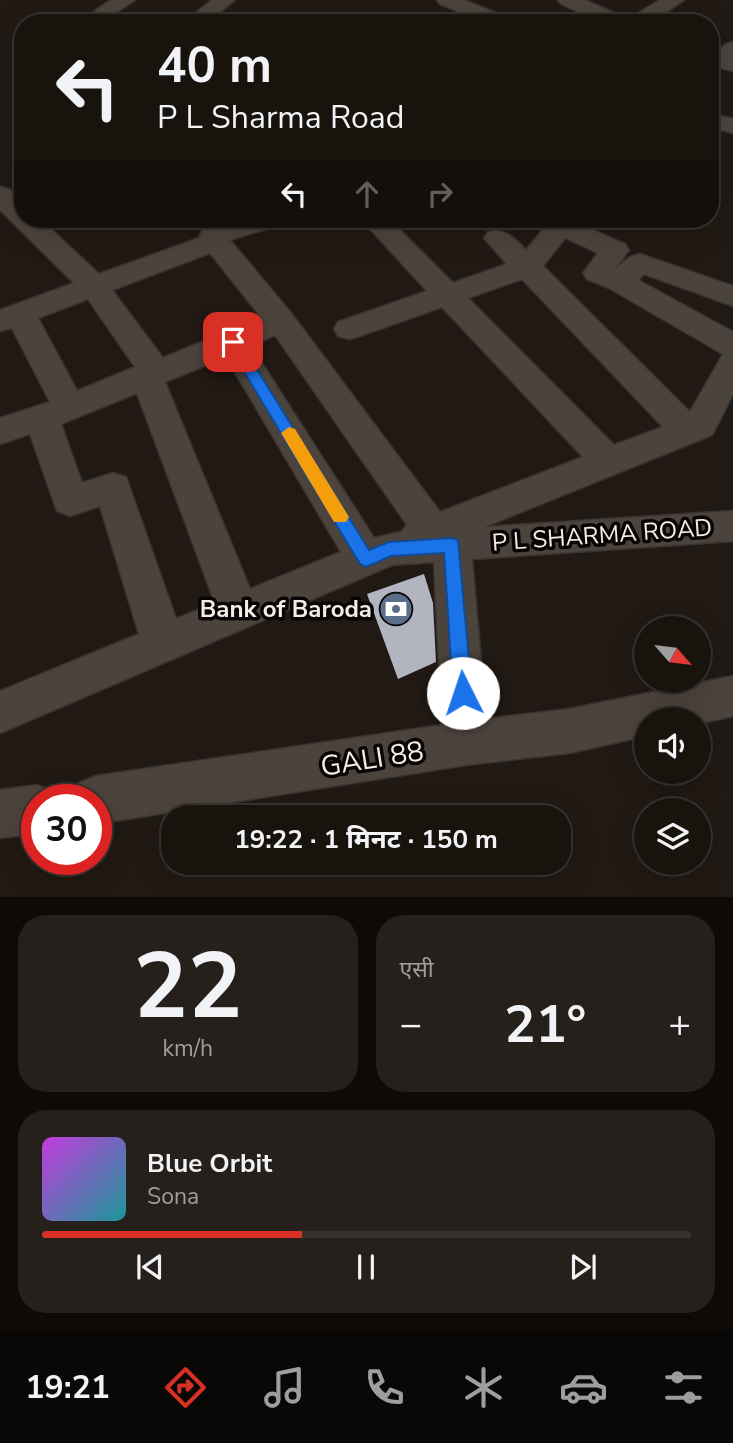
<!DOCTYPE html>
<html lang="hi">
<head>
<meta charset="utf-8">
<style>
	:root { --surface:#19130e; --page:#26201c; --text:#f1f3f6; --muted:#9f9e9e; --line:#37322e; --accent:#d93025 }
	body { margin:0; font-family:"Nunito Sans","Noto Sans Devanagari",sans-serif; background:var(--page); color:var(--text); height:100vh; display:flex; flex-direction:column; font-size:26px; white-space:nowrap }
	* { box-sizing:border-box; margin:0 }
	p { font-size:23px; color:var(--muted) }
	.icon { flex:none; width:38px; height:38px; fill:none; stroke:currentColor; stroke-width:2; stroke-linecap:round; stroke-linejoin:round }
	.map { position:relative; height:897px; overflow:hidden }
	.drawer { display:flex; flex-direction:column; gap:18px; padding:18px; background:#0e0a08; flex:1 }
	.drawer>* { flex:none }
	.guide { position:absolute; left:14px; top:14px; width:705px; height:214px; border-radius:28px; box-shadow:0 7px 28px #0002,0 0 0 2px var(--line); background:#19130e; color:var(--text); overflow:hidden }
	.needle { width:46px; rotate:118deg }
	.tools { position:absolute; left:634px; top:616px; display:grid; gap:14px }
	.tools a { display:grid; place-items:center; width:77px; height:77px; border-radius:50%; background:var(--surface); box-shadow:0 7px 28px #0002,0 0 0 2px var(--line); font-size:35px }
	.speed { position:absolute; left:21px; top:784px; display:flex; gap:14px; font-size:35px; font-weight:700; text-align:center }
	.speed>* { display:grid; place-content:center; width:91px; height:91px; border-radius:50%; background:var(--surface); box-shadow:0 7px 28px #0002,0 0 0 2px var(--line); line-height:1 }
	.speed .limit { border:10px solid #d22; background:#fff; color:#111 }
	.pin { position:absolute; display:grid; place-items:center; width:60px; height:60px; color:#fff; margin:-30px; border-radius:14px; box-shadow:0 4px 10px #0006 }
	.me { position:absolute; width:77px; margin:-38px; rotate:356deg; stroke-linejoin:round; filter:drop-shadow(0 0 5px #0008) }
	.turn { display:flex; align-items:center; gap:24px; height:147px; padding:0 28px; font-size:32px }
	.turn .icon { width:91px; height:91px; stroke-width:2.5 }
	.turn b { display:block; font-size:49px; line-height:60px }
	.lanes { display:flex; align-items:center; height:66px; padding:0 28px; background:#0003; justify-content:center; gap:35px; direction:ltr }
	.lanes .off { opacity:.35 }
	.big { font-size:52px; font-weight:700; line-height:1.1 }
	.drawer .card { flex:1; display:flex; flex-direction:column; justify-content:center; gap:10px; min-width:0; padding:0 24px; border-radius:28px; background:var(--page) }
	.drawer .dial { align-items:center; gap:0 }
	.dial b { font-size:91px; line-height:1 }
	.song { display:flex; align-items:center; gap:21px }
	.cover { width:84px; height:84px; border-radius:10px; background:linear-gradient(135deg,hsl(290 70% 55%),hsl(180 70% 35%)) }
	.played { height:7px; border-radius:4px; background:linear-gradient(90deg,var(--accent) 40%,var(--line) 40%) }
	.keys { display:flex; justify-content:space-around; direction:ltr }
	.heat { display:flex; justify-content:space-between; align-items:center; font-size:38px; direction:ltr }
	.drawer .tiles { flex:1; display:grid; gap:18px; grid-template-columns:1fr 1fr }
	.card:last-child { grid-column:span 2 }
	.trip { position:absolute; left:161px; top:805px; width:410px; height:70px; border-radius:28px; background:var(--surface); box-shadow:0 7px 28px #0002,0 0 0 2px var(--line); font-weight:700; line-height:70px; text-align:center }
	.tab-bar { display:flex; height:112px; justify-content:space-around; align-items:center; background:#0a0806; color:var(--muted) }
	.tab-bar .icon { width:49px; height:49px }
	.tab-bar .current { color:var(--accent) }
	.tab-bar b { font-size:32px; color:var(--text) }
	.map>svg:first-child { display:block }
	.building { fill:#b2b4c0 }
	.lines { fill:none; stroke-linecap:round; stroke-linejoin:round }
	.minor-casing { stroke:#393330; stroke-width:3 }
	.minor { fill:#4d433d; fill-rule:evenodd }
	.route { fill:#1a73e8; stroke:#114b97; stroke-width:2 }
	.slow { fill:#f59e0b }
	.labels { text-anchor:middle; stroke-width:7; stroke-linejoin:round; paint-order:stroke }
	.street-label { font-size:24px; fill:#f3ede9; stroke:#080504 }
	.poi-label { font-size:24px; font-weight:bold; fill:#f3ede9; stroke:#080504; text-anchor:end }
	.near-street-label { font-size:28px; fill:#f3ede9; stroke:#080504 }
</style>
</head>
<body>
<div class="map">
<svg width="733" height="897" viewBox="0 0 733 897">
	<rect width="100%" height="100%" fill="#211913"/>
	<path class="building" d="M424,574l9,29 3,59 -38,17 -31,-85z"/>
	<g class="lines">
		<defs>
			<path id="minor" d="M111,0h24l-32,21h-14l-3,-4z
				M212,0h23l-29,23h-23z
				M437,0h27l47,19 3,4h-28l-46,-19z
				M558,0h27l43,19 32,-19h24l-34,23h-47l-42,-19z
				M733,42v29l-20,-5 -3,-5c5,-9 13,-17 23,-19z
				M710,113l23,6v14l-23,-6z
				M0,187l9,2 14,13v17h17l59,55 100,-36 3,-7 40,-12h40l-3,6 -49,15 61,73 149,199 143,-55 -141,-150 -82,29 -11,3 -11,-3 -4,-7 4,-7 89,-31 -66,-72h28l64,64 54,-19 -23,-26 4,-6c19,-4 25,6 38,18l26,-31h27l-2,4 48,21 4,6 -14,19 15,-12 10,-3 93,32v20l-89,-32 -6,6 95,52v62l-21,41 -228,92 249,-16v30l-261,18 14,160 83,-10 164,-33v40l-35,8v-5h-52v17l-77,17 -103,12 -370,59v-24h-23l6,-17 17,-7 346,-51 -8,-163 -42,3 -392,168v-42l139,-57 -39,-128 -30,10 -13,-5 -27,-77 -30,10v-26l50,-16 -38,-74 -12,3v-21l74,-27 -74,-73zM565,238l33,15 -15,20 4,6 22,9 114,66 -33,58 -147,-146zM210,253l51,64 -98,41 -51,-68zM522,279l141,148 -49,18 -146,-147zM88,299l47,68 -58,24 -39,-73zM275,335l132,190 -6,7 -27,6 -123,-192zM226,357l115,195 -91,37 -85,-207zM137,393l78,210 -39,16 -50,-142 -13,-4 -31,10 -21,-59z
				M37,785l17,7 3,8h-20v33l-37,5v-48z"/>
		</defs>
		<use href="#minor" class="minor-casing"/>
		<use href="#minor" class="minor"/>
	</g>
	<path class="route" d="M233,337l5,2 131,211 20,-8 63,-4 6,2 14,153 -2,7 -7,3 -7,-3 -3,-7 -9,-140 -53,3 -25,11 -6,-3 -134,-222z"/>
	<path class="slow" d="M289,427l6,2 51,83 3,5 -3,5h-12l-53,-89z"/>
	<defs>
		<symbol id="bank-disc" viewBox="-11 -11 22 22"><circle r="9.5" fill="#5c6f8a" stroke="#080504"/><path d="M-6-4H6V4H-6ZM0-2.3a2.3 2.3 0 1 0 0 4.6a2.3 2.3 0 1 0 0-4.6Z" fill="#fff"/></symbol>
	</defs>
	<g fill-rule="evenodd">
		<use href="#bank-disc" x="377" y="590" width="38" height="38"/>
	</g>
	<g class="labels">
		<g class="street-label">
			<text transform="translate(602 535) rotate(-4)" y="8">P L SHARMA ROAD</text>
		</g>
		<g class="poi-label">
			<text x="372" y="617">Bank of Baroda</text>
		</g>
		<g class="near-street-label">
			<text transform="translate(372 758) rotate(-9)" y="10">GALI 88</text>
		</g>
	</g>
</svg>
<div class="tools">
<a><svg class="needle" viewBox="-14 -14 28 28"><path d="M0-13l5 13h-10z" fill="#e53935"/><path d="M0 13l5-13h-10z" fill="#9f9e9e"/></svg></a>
<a><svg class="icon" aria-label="sound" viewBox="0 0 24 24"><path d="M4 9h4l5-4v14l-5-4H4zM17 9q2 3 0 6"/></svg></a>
<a><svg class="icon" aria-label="layers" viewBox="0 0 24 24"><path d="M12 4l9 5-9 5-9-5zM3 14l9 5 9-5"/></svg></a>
</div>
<div class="speed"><div class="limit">30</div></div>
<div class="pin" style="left:233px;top:342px;background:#d93025"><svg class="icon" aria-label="arrive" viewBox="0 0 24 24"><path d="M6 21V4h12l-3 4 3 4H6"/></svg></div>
<svg class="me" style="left:463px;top:693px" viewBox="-20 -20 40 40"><circle r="19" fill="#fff"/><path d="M0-13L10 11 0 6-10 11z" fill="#1a73e8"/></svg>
<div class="trip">19:22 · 1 मिनट · 150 m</div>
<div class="guide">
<div class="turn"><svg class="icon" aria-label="left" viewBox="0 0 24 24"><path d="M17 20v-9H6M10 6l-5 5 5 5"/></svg><div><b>40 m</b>P L Sharma Road</div></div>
<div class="lanes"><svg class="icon" aria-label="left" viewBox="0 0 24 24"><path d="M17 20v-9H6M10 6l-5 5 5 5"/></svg><svg class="icon off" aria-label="ahead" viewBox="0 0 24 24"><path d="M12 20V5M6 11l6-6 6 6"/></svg><svg class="icon off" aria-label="right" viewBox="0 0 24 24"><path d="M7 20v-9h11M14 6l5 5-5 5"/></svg></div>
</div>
</div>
<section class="drawer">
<div class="tiles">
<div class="card dial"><b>22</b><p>km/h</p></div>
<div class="card"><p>एसी</p>
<div class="heat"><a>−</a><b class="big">21°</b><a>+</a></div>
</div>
<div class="card">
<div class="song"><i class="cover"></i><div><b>Blue Orbit</b><p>Sona</p></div></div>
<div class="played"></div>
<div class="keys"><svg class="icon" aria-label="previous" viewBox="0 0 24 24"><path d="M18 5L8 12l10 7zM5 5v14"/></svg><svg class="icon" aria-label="pause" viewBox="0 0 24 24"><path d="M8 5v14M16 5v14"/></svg><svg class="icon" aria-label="next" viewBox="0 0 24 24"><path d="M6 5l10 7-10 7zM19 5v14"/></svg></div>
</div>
</div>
</section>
<nav class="tab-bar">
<b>19:21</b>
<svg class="icon current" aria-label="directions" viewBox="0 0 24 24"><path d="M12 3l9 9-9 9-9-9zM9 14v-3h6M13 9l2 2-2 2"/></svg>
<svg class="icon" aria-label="music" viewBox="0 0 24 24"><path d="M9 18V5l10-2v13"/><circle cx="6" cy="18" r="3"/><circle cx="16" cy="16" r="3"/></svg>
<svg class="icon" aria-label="phone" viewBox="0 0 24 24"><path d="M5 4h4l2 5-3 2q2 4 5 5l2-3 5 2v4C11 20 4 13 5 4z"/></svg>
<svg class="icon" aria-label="climate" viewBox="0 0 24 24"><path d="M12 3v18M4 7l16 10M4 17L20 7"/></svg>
<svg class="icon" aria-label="car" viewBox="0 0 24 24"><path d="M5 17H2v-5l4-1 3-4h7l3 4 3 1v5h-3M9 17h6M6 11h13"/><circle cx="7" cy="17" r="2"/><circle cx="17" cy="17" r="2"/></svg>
<svg class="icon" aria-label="filters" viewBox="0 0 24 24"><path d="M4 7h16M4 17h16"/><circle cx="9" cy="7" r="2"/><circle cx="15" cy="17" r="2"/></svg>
</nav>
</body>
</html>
